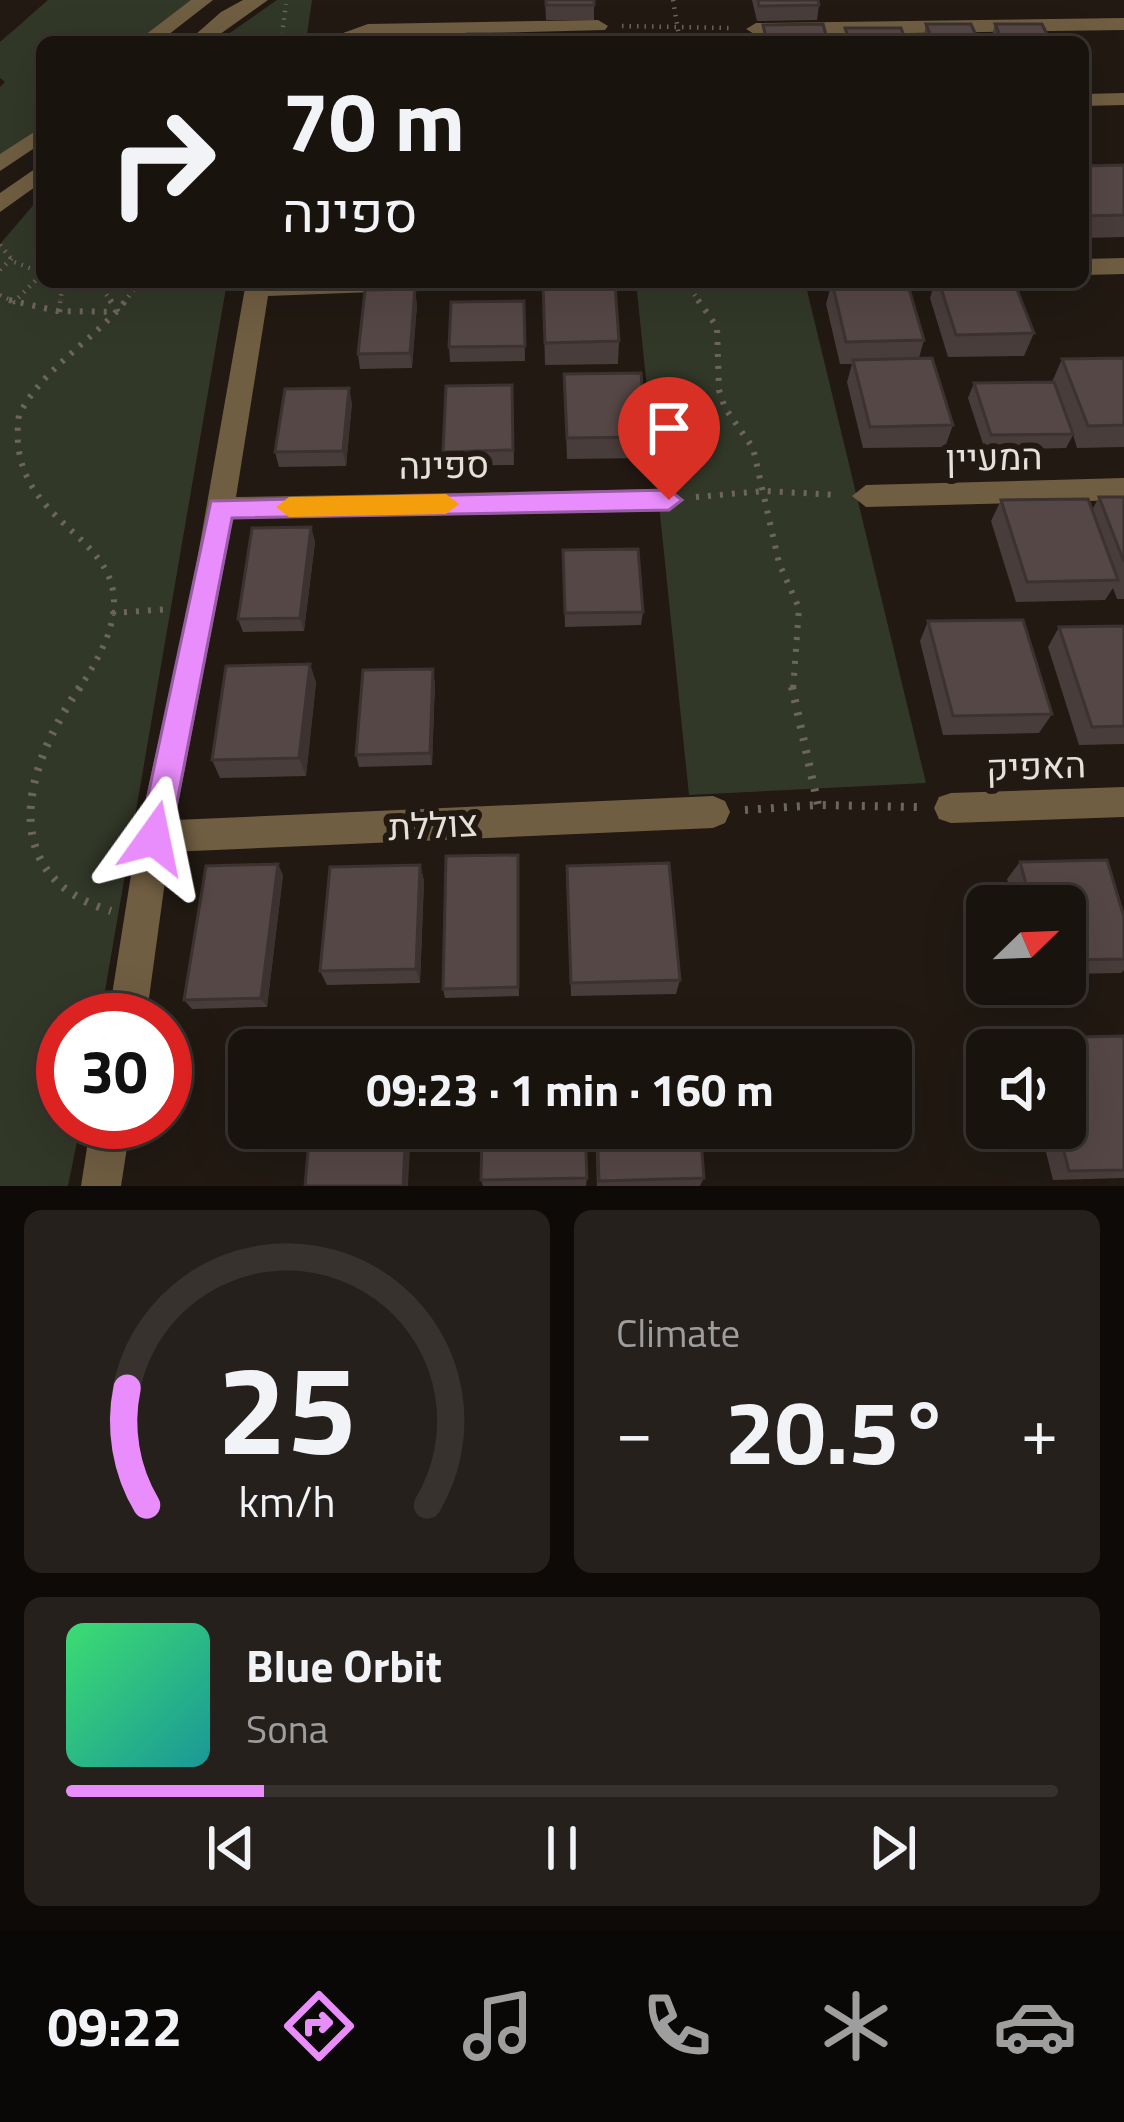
<!DOCTYPE html>
<html lang="en">
<head>
<meta charset="utf-8">
<style>
	:root { --surface:#19130e; --page:#26201c; --text:#f1f3f6; --muted:#9f9e9e; --line:#37322e; --accent:#ea8dfc }
	body { margin:0; font-family:"Titillium Web",Heebo,sans-serif; background:var(--page); color:var(--text); height:100vh; display:flex; flex-direction:column; font-size:45px; white-space:nowrap }
	* { box-sizing:border-box; margin:0 }
	p { font-size:39px; color:var(--muted) }
	.icon { flex:none; width:66px; height:66px; fill:none; stroke:currentColor; stroke-width:2; stroke-linecap:round; stroke-linejoin:round }
	.map { position:relative; height:1186px; overflow:hidden }
	.sheet { display:flex; flex-direction:column; gap:24px; padding:24px; background:#0e0a08; flex:1 }
	.sheet>* { flex:none }
	.top-card { position:absolute; left:36px; top:36px; width:1053px; height:252px; border-radius:18px; box-shadow:0 12px 48px #0002,0 0 0 3px var(--line); background:#19130e; color:var(--text); overflow:hidden }
	.needle { width:78px; rotate:67deg }
	.fabs { position:absolute; left:966px; top:885px; display:grid; gap:24px }
	.fabs a { display:grid; place-items:center; width:120px; height:120px; border-radius:18px; background:var(--surface); box-shadow:0 12px 48px #0002,0 0 0 3px var(--line); font-size:60px }
	.speed { position:absolute; left:36px; top:993px; display:flex; gap:24px; font-size:60px; font-weight:700; text-align:center }
	.speed>* { display:grid; place-content:center; width:156px; height:156px; border-radius:50%; background:var(--surface); box-shadow:0 12px 48px #0002,0 0 0 3px var(--line); line-height:1 }
	.speed .limit { border:18px solid #d22; background:#fff; color:#111 }
	.pin { position:absolute; display:grid; place-items:center; width:102px; height:102px; color:#fff; margin:-123px -51px; border-radius:50% 50% 50% 0; rotate:-45deg; box-shadow:0 0 12px #0007 }
	.pin .icon { rotate:45deg }
	.me { position:absolute; width:132px; margin:-66px; rotate:12deg; stroke-linejoin:round; filter:drop-shadow(0 0 9px #0008) }
	.turn { display:flex; align-items:center; gap:42px; height:252px; padding:0 48px; font-size:54px }
	.turn .icon { width:156px; height:156px; stroke-width:2.5 }
	.turn b { display:block; font-size:84px; line-height:102px }
	.big { font-size:90px; font-weight:700; line-height:1.1 }
	.sheet .card { flex:1; display:flex; flex-direction:column; justify-content:center; gap:18px; min-width:0; padding:0 42px; border-radius:18px; background:var(--page) }
	.sheet .dial { align-items:center; gap:0 }
	.dial svg { height:312px; overflow:visible; fill:none; stroke:var(--line); stroke-width:7; stroke-linecap:round; text-anchor:middle }
	.dial text { fill:var(--text); stroke:none }
	.song { display:flex; align-items:center; gap:36px }
	.cover { width:144px; height:144px; border-radius:18px; background:linear-gradient(135deg,hsl(140 70% 55%),hsl(180 70% 35%)) }
	.played { height:12px; border-radius:6px; background:linear-gradient(90deg,var(--accent) 20%,var(--line) 20%) }
	.keys { display:flex; justify-content:space-around; direction:ltr }
	.heat { display:flex; justify-content:space-between; align-items:center; font-size:66px; direction:ltr }
	.sheet .tiles { flex:1; display:grid; gap:24px; grid-template-columns:1fr 1fr }
	.card:last-child { grid-column:span 2 }
	.trip { position:absolute; left:228px; top:1029px; width:684px; height:120px; border-radius:18px; background:var(--surface); box-shadow:0 12px 48px #0002,0 0 0 3px var(--line); font-weight:700; line-height:120px; text-align:center }
	.dock { display:flex; height:192px; justify-content:space-around; align-items:center; background:#0a0806; color:var(--muted) }
	.dock .icon { width:84px; height:84px }
	.dock .active { color:var(--accent) }
	.dock b { font-size:54px; color:var(--text) }
	.map>svg:first-child { display:block }
	.green { fill:#323828 }
	.lines { fill:none; stroke-linecap:round; stroke-linejoin:round }
	.path-far2 { stroke:#6c655e; stroke-width:4.5; stroke-dasharray:1.5 6; stroke-linecap:butt }
	.path-far1 { stroke:#6c655e; stroke-width:6; stroke-dasharray:3 9; stroke-linecap:butt }
	.path { stroke:#6c655e; stroke-width:8; stroke-dasharray:3 10; stroke-linecap:butt }
	.minor { fill:#705e42; fill-rule:evenodd }
	.wall { fill:#493d3b }
	.shaded-wall { fill:#3c3230 }
	.building { fill:#554745; stroke:#3c3230; stroke-width:3 }
	.route { fill:#ea8dfc; stroke:#985ca4; stroke-width:3 }
	.slow { fill:#f59e0b }
	.labels { text-anchor:middle; stroke-width:12; stroke-linejoin:round; paint-order:stroke }
	.street-label { font-size:36px; fill:#e5e0da; stroke:#211912 }
</style>
</head>
<body>
<div class="map">
<svg width="1124" height="1186" viewBox="0 0 1124 1186">
	<rect width="100%" height="100%" fill="#211912"/>
	<path class="green" d="M48,0h146l-53,42h-99v84l-42,33v-72l5,-5 -5,-4v-36z
		M277,0h35l-6,41 -89,1z
		M42,195v87h185l-127,738h-37v102h18l-13,64h-68v-942z
		M636,282h169l121,501 -237,12z"/>
	<g class="lines">
		<path class="path-far2" d="M673,0l7,42
			M622,26l107,2
			M281,42l5,-38
			M0,245l14,17 28,11
			M0,270l12,-12
			M98,282l14,21
			M686,282l14,21
			M0,295l16,8
			M13,303l29,-29
			M60,303l3,-21
			M124,303l15,-21"/>
		<path class="path-far1" d="M9,300l48,11 61,1
			M110,300l8,12
			M698,300l19,27 2,63 6,18 28,40 26,115 20,45 -6,82
			M59,312l2,-12
			M696,497l68,-6 75,4
			M112,613l59,-4
			M78,690c113,-164 -78,-138 -59,-275 24,-48 75,-74 107,-115"/>
		<path class="path" d="M80,687c-62,89 -80,191 31,224
			M792,687l26,118
			M745,810l73,-5 100,2"/>
		<path class="minor" d="M191,0h22l-54,42h-23z
			M243,0h25l-59,42h-22l34,-30z
			M1124,18v12l-368,5 -10,-6 10,-6z
			M598,20l10,6 -3,4 -236,6 -20,6h-31l50,-18z
			M1124,93v12l-41,1v-12z
			M42,127v16l-42,28v-17z
			M42,164v18l-42,30v-19z
			M1124,258v16l-41,1v-16z
			M246,282h191l-12,8 -157,6 -32,201 433,-8 14,11 -14,11 -436,8 -58,301 538,-24 12,5 5,11 -5,11 -12,5 -544,24 -23,168h-38l29,-183 52,-231z
			M1124,478v22l-258,7 -14,-11 14,-11z
			M1124,787v30l-173,6 -12,-4 -5,-11 5,-11 12,-4z
			M91,1122h40l-10,64h-40z"/>
	</g>
	<path class="wall" d="M545,0h49v20h-48z
		M752,0h66l1,5 -2,15 -60,1z
		M926,24l53,18h-56z
		M995,24l56,18h-59l-1,-3z
		M1124,165v72l-41,1v-72z
		M832,282l92,58 -5,18 34,67 -8,22 -82,1 -16,-66 5,-18h-12l-14,-60z
		M935,282h79l20,51 -10,23 -76,1 -18,-59z
		M543,286l76,55 -1,23 -73,1z
		M524,301l1,60 -75,1 -1,-15z
		M417,304l-5,64 -52,1 -2,-15z
		M1124,358v89l-47,1 -4,-13 -7,13 -81,2 -17,-52 6,-15 78,-1 10,-23z
		M564,374l83,63 -2,21 -78,1z
		M512,385l2,80 -69,1 -2,-14z
		M352,403l-6,63 -67,1 -4,-15z
		M1099,497h25v102h-7l-4,-11 -8,12 -89,2 -25,-81 10,-21 91,10z
		M311,527l4,15 -11,89 -61,1 -5,-13z
		M563,550l80,62 -2,13 -76,2z
		M928,621l124,93 -13,19 -96,2 -23,-94z
		M1124,626v118l-45,1 -31,-98 11,-20z
		M310,664l6,19 -10,93 -86,2 -8,-18z
		M435,682l-3,83 -73,2 -3,-12z
		M518,855l1,141 -74,2 -2,-9z
		M1020,862l104,55v53l-3,3 -56,1v-68h-50l-8,-27z
		M420,865l4,16 -4,102 -93,2 -7,-14z
		M567,866l113,114 -4,14 -105,2z
		M283,875l-16,132 -75,2 -8,-9z
		M1124,1036v142l-71,2 -13,-52h25v-78h-43l13,-12z
		M595,1128h105l4,50 -4,8h-103z
		M587,1178l-1,8h-103l-2,-6z"/>
	<path class="shaded-wall" d="M415,289l2,15 -5,64 -2,-15z
		M349,388l3,15 -6,63 -3,-15z
		M311,527l4,15 -11,89 -4,-13z
		M310,664l6,19 -10,93 -7,-18z
		M433,669l2,13 -3,83 -2,-12z
		M278,864l5,11 -16,132 -6,-9z
		M420,865l4,16 -4,102 -4,-14z
		M406,1128h5l-3,58h-5z"/>
	<path class="building" d="M546,0h48v5h-48z
		M758,0h60l1,5 -60,1z
		M823,24l5,18h-61l-4,-17z
		M926,24h45l8,18h-46z
		M995,24h47l9,18h-48z
		M845,28h56l5,14h-56z
		M467,34h51v8h-52z
		M393,38h42v4h-43z
		M1124,165v50l-41,1v-50z
		M832,282h75l17,58 -78,2z
		M939,282h75l20,51 -78,2z
		M615,285l4,56 -74,2 -2,-57z
		M415,289l-5,64 -52,1 7,-64z
		M524,301l1,45 -76,1 2,-45z
		M932,358l21,67 -83,2 -17,-67z
		M1124,358v67l-36,1 -26,-67z
		M641,373l6,64 -80,1 -3,-64z
		M1054,382l19,52 -82,1 -17,-52z
		M512,385l1,65 -70,2 3,-66z
		M349,388l-6,63 -68,1 10,-63z
		M1099,497h25v65z
		M1088,499l30,81 -91,2 -26,-82z
		M311,527l-11,91 -62,1 14,-91z
		M638,549l5,63 -78,1 -2,-63z
		M1023,620l29,94 -99,2 -25,-95z
		M1124,626v100l-32,1 -33,-100z
		M310,664l-11,94 -87,2 14,-94z
		M433,669l-3,84 -74,2 7,-85z
		M518,855v132l-75,2 3,-133z
		M1107,860l17,57v42l-59,1v-54h-33l-12,-44z
		M669,863l11,117 -109,3 -4,-117z
		M278,864l-17,134 -77,2 22,-134z
		M420,865l-4,104 -96,2 10,-104z
		M582,1029l1,21h-100l1,-18z
		M691,1030l2,20h-100v-18z
		M1124,1036v134l-55,1 -11,-43h7v-78h-27l-3,-12z
		M410,1040l-1,10h-91v-7z
		M310,1128h96l-3,58h-98z
		M482,1128h103l2,50 -106,2z
		M597,1128h103l4,50 -105,3z"/>
	<path class="route" d="M669,490l13,10 -13,10 -437,8 -62,320 -5,10 -11,4 -11,-4 -4,-10 72,-337z"/>
	<path class="slow" d="M446,494l13,10 -13,10 -157,3 -13,-10 13,-10z"/>
	<g class="labels">
		<g class="street-label">
			<text transform="translate(994 457) rotate(-1)" y="13">המעיין</text>
			<text transform="translate(444 465) rotate(-1)" y="13">ספינה</text>
			<text transform="translate(1036 766) rotate(-2)" y="13">האפיק</text>
			<text transform="translate(433 825) rotate(-3)" y="13">צוללת</text>
		</g>
	</g>
</svg>
<div class="fabs">
<a><svg class="needle" viewBox="-14 -14 28 28"><path d="M0-13l5 13h-10z" fill="#e53935"/><path d="M0 13l5-13h-10z" fill="#9f9e9e"/></svg></a>
<a><svg class="icon" aria-label="sound" viewBox="0 0 24 24"><path d="M4 9h4l5-4v14l-5-4H4zM17 9q2 3 0 6"/></svg></a>
</div>
<div class="speed"><div class="limit">30</div></div>
<div class="pin" style="left:669px;top:500px;background:#d93025"><svg class="icon" aria-label="arrive" viewBox="0 0 24 24"><path d="M6 21V4h12l-3 4 3 4H6"/></svg></div>
<svg class="me" style="left:154px;top:838px" viewBox="-20 -20 40 40"><path d="M0-17L14 15 0 8-14 15z" fill="#ea8dfc" stroke="#fff" stroke-width="4"/></svg>
<div class="trip">09:23 · 1 min · 160 m</div>
<div class="top-card">
<div class="turn"><svg class="icon" aria-label="right" viewBox="0 0 24 24"><path d="M7 20v-9h11M14 6l5 5-5 5"/></svg><div><b>70 m</b>ספינה</div></div>
</div>
</div>
<section class="sheet">
<div class="tiles">
<div class="card dial"><svg viewBox="0 0 100 80">
<path d="M14 69A42 42 0 1 1 86 69"/>
<path d="M14 69A42 42 0 0 1 9 39" stroke="#ea8dfc"/>
<text x="50" y="56" font-size="32" font-weight="700">25</text>
<text x="50" y="72" font-size="11">km/h</text>
</svg></div>
<div class="card"><p>Climate</p>
<div class="heat"><a>−</a><b class="big">20.5°</b><a>+</a></div>
</div>
<div class="card">
<div class="song"><i class="cover"></i><div><b>Blue Orbit</b><p>Sona</p></div></div>
<div class="played"></div>
<div class="keys"><svg class="icon" aria-label="previous" viewBox="0 0 24 24"><path d="M18 5L8 12l10 7zM5 5v14"/></svg><svg class="icon" aria-label="pause" viewBox="0 0 24 24"><path d="M8 5v14M16 5v14"/></svg><svg class="icon" aria-label="next" viewBox="0 0 24 24"><path d="M6 5l10 7-10 7zM19 5v14"/></svg></div>
</div>
</div>
</section>
<nav class="dock">
<b>09:22</b>
<svg class="icon active" aria-label="directions" viewBox="0 0 24 24"><path d="M12 3l9 9-9 9-9-9zM9 14v-3h6M13 9l2 2-2 2"/></svg>
<svg class="icon" aria-label="music" viewBox="0 0 24 24"><path d="M9 18V5l10-2v13"/><circle cx="6" cy="18" r="3"/><circle cx="16" cy="16" r="3"/></svg>
<svg class="icon" aria-label="phone" viewBox="0 0 24 24"><path d="M5 4h4l2 5-3 2q2 4 5 5l2-3 5 2v4C11 20 4 13 5 4z"/></svg>
<svg class="icon" aria-label="climate" viewBox="0 0 24 24"><path d="M12 3v18M4 7l16 10M4 17L20 7"/></svg>
<svg class="icon" aria-label="car" viewBox="0 0 24 24"><path d="M5 17H2v-5l4-1 3-4h7l3 4 3 1v5h-3M9 17h6M6 11h13"/><circle cx="7" cy="17" r="2"/><circle cx="17" cy="17" r="2"/></svg>
</nav>
</body>
</html>
